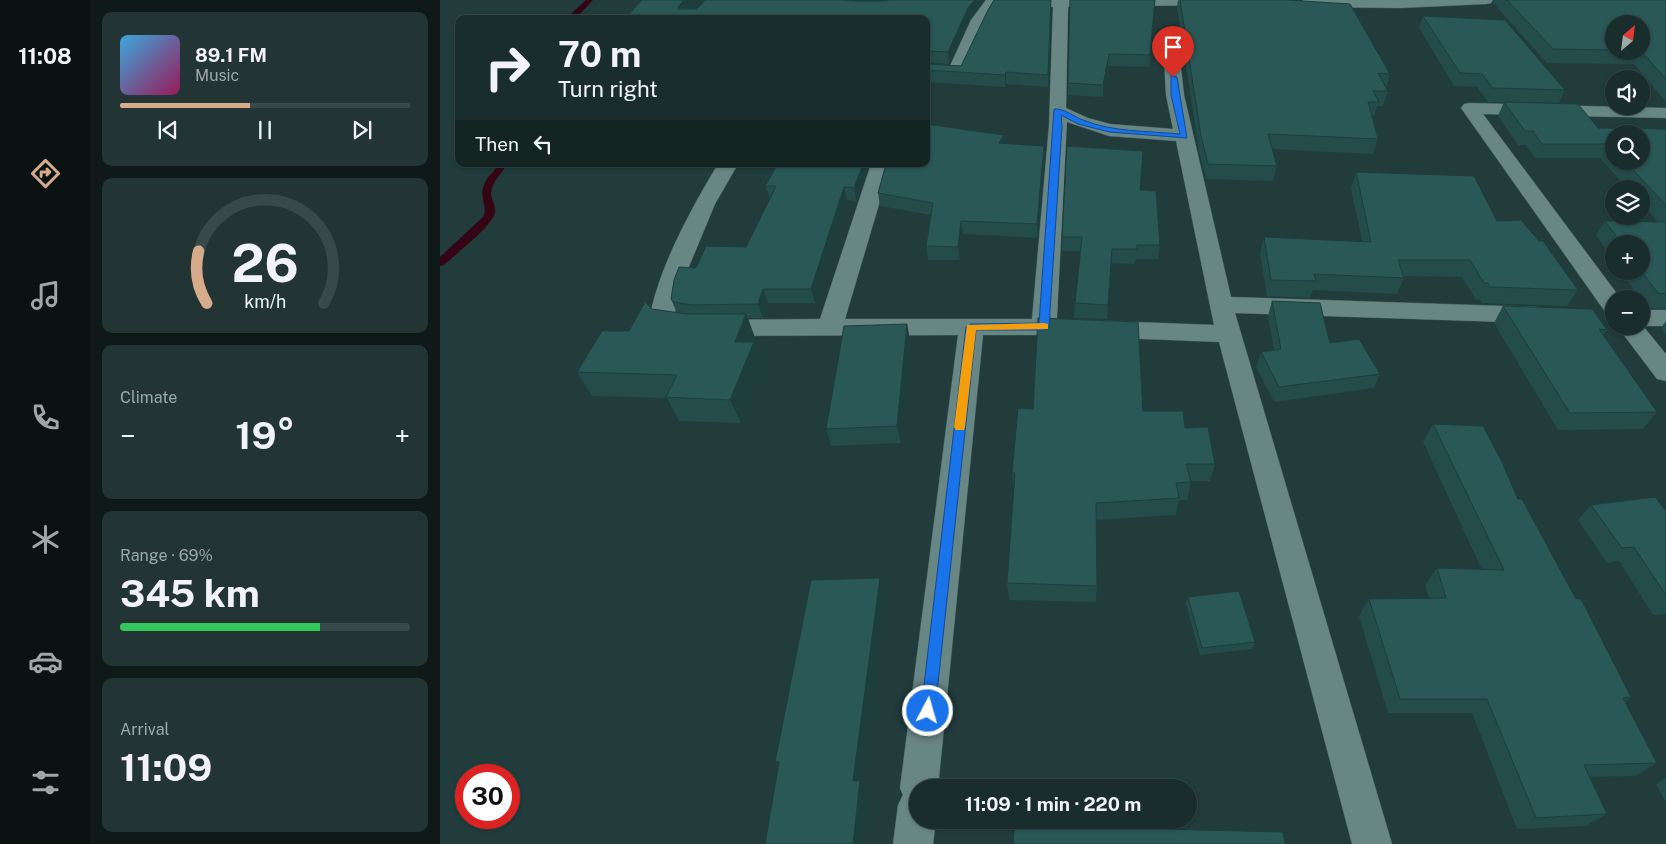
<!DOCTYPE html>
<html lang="en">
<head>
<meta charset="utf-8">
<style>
	:root { --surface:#192d2c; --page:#223534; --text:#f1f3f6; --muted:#9fa8a9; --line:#374948; --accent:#d6ab8b }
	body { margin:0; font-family:"Public Sans",sans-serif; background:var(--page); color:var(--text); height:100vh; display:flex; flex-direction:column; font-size:19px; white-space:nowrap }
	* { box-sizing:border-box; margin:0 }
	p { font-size:16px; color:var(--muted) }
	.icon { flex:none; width:28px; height:28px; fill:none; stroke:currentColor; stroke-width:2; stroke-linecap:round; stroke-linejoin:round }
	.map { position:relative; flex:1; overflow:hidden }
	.sheet { display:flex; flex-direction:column; gap:12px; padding:12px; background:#0e1918; width:350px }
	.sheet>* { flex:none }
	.hud { position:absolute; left:15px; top:15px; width:475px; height:152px; border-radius:10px; box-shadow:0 1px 4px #0004,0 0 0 1px var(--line); background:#192d2c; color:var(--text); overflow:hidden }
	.needle { width:32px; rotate:28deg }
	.fabs { position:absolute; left:1165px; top:15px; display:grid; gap:10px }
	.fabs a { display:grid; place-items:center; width:45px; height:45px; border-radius:50%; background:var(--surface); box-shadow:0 1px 4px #0004,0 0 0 1px var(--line); font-size:25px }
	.speed { position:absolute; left:15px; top:764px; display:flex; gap:10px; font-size:25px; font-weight:700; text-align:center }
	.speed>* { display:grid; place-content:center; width:65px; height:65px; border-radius:50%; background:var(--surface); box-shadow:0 1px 4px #0004,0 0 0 1px var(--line); line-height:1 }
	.speed .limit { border:8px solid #d22; background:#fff; color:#111 }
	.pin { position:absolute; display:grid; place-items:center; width:42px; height:42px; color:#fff; margin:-51px -21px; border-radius:50% 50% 50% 0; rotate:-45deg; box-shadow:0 0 5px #0007 }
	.pin .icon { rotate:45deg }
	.me { position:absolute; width:55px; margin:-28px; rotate:6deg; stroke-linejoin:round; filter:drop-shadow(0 0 4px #0008) }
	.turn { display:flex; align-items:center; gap:18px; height:105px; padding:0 20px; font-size:22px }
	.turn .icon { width:65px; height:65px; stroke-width:2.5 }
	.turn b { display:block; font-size:35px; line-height:42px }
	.then { display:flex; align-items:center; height:48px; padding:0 20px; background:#0003; gap:10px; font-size:19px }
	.big { font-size:38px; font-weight:700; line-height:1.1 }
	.sheet .card { flex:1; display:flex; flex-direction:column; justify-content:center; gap:8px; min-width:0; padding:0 18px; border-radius:10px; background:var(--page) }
	.sheet .dial { align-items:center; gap:0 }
	.dial svg { height:130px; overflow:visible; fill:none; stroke:var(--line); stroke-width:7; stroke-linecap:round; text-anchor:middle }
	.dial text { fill:var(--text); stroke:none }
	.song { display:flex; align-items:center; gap:15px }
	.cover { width:60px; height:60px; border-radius:8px; background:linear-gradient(135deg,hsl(200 70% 55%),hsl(330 70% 35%)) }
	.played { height:5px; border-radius:2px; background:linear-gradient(90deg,var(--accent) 45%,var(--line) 45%) }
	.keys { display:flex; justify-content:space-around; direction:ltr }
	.heat { display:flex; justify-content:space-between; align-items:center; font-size:28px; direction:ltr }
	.charge { height:8px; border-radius:4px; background:linear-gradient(90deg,#34c759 69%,var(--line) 0) }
	.trip { position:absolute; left:469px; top:779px; width:288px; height:50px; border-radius:25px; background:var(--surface); box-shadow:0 1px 4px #0004,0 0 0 1px var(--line); font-weight:700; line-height:50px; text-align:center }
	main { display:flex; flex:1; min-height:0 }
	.tabs { display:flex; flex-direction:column; width:90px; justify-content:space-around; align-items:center; background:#0a1212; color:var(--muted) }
	.tabs .icon { width:35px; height:35px }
	.tabs .on { color:var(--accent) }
	.tabs b { font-size:22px; color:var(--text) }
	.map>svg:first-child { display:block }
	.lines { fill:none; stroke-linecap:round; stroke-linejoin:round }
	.stream { fill:#350516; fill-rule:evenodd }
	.street-casing { stroke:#425a59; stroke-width:1 }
	.street { fill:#688684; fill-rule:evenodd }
	.wall { fill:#234c4b; fill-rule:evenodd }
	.shaded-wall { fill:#1d3e3d }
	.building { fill:#295857; stroke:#1d3e3d }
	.route { fill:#1a73e8; stroke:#114b97 }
	.slow { fill:#f59e0b }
</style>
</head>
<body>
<main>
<nav class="tabs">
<b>11:08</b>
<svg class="icon on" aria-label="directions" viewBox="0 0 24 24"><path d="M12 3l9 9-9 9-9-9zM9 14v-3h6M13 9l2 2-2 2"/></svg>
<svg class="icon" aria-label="music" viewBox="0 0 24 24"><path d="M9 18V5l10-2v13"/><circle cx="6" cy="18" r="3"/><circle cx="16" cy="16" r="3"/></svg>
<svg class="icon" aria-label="phone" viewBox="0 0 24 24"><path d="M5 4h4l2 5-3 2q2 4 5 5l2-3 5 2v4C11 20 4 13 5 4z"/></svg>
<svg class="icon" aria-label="climate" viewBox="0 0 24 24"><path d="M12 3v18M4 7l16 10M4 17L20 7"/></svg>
<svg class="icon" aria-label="car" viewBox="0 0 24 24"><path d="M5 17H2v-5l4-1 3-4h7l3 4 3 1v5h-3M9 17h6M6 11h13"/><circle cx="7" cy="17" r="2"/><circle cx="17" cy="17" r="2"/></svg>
<svg class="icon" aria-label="filters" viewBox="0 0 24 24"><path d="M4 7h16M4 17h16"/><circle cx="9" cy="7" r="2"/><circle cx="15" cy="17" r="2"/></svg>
</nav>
<section class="sheet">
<div class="card">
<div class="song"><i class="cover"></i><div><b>89.1 FM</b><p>Music</p></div></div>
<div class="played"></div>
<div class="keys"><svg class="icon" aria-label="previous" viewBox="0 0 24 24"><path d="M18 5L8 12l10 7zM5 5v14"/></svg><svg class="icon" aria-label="pause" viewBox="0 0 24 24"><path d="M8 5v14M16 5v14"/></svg><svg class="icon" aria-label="next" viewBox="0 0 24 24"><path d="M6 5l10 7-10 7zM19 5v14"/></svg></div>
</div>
<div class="card dial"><svg viewBox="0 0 100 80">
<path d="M14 69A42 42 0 1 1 86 69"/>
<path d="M14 69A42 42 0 0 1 9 37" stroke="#d6ab8b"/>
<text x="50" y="56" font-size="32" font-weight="700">26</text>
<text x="50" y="72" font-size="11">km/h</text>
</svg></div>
<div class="card"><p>Climate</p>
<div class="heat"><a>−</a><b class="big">19°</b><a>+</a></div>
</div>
<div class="card"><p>Range · 69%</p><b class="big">345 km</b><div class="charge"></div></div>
<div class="card"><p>Arrival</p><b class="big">11:09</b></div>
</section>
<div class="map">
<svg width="1226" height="844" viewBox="0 0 1226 844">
	<rect width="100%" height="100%" fill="#213c3b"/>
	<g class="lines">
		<path class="stream" d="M146,0h7l-18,19h-7l5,-7z
			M59,164h8c-5,10 -16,18 -16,30 1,6 5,13 4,19 -3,13 -40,42 -51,52l-4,1v-9l43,-40c5,-9 -3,-19 0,-29 2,-10 11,-16 16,-24z"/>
		<defs>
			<path id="street" d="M546,0h236l-2,4 -5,1 -147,2 -2,101 22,10 22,6 63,5 -7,-34 -2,-36 2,-4h12l2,4 4,36 47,202 306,10 9,2 3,6 -3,6 -9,2 -302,-10 157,531h-40l-133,-502 -175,-7h-61l-45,453h-20v32h18l-3,24h-40l5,-39 5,-10 -3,-7 58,-453 -260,1 -34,-5 -14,-15c9,-49 42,-109 68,-152h20l-23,40 -37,89 -3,20 5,4 18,3 122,-1 51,-155h20l-46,155h187l17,-193 4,-119 -56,-3 -10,16 -25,56 -6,1 -30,-3v-10l24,2 21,-46zM627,122l42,14 67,5 38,184 -157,-6z
				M863,0h190l-2,3 -5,1 -86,4 -92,-1 -5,-1 -2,-3z
				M1030,103l196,5v10l-183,-4 138,185h-7v16l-8,-2 -145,-205 3,-4z
				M1201,310h25v16h-23l23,28v27l-9,-2 -40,-53h24z"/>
		</defs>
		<use href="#street" class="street-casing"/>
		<use href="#street" class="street"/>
	</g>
	<path class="wall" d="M202,0h55l-8,9 280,10 -20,45 -23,-2v-43h-301z
		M630,0h85l-6,67 -41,-1 -5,31 -35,-2z
		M738,0l212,74 -4,14 2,3 -5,15h-6l-3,10h-2l6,23 -5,15 -101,-5 5,17 -4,15 -67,-2 -7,-28 -22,-144z
		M1054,0h172v102l-32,-38 -87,-1 -54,-60zM1174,24l27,27h-27z
		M611,9l-3,78 -42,-3 -1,3 -79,-5v-18l35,2z
		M983,16l142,74 -6,13 -71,-1 -11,-15 -23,-1 -35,-58z
		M1064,102l94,26 68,1v180l-19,-1 -6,-8v-1h-1l-19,-28h20v-27h-27v17l-18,-26 9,-14 53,1 -17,-19v-14h-13l-28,-31h-65l-9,-13h-8l-20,-29zM1174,134l27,27h-27z
		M564,144l40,15 -7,79 -74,-4 -3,26h-32l-2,-14 5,-31 -51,-9 -2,-13z
		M338,164h92l-13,38 -10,-2 -32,103h-47l-5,15h-15l7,20 -1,4 9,24 -22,57 -62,-2 -12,-23 -75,-2 -15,-24 52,-41 23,-22 25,4 -6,-14 25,-31 50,-21 24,-48 -5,-13z
		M916,172l141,49 81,69 -11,16 -85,-3 -3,-4 -3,1 -14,-23 -59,-1 1,2 -7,16 -84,-4 -3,8 -43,-2 -7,-43 4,-16 98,4 -11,-53z
		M700,190l20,55 -2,14h-22l-1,5 -24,-1 -4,56 -33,-1 1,-15 6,-52h-19v-14z
		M832,301l58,42 50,31 -6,14 -100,14 -18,-35 5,-15 13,-2 -6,-34z
		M1063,306l104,24 -4,5 54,77 -14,17 -85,1 -64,-107z
		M1226,321v14l-5,-7z
		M467,324l3,17 -9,102 -70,3 -5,-17z
		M703,411l42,17 30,36 -5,17h-19l-4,19h-8l-3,15 -80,5 1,66 -1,16 -87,-2 -2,-17 7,-93 -2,-17z
		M993,424l85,75 58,100 55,98 -6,5 32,61 -22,13 -45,1 17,37 -21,12 -69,3 -45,-116h-84l-29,-97 10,-17 60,-1 -4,-13 12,-17 45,2 -59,-128z
		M1151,505l75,6v103l-13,1 -34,-54 -12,2 -29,-43z
		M748,597l67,45 -3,7 -52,6 -14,-51z
		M1226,778v25l-10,-19z"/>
	<path class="shaded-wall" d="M244,0h13l-15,18 -4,-9v-2z
		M535,0h10l-16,19 -20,45 -1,-12 20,-44z
		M669,54l-1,12 -5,31v-12z
		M566,72v12l-1,3v-12z
		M564,135l1,13 -6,-5z
		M604,146v13l-7,79v-14z
		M423,164h7l-13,38 -3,-14z
		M404,187l3,13 -32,103 -4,-14z
		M521,221l2,13 -3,26 -2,-13z
		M323,289l5,14 -5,15 -5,-14z
		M306,314l9,24 -2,5 1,-1 9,24 -22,57 -11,-23 5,-58z
		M467,324l3,17 -9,102 -4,-17z
		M440,578l7,21 -24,187 6,10 -5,48h-11v-63z
		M0,756l12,7 -12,32z"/>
	<path class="building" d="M202,0h42l-6,7v2h19l8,-9h140l11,1h27l6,-1h86l-7,8 -20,44 -22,-1v-32h-301z
		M554,0h57l-3,75 -42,-3 -1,3 -79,-5v-6l35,2 27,-56z
		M630,0h85l-5,55 -41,-1 -6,31 -35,-2z
		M740,0h107l63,4 40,70 -12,-1 10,18h-15l6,11h-11l10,37 -110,-5 9,32 -69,-2 -7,-28z
		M1067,0h159v79l-25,-28v-27h-27v26l-61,-1z
		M983,16l82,4 60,70 -72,-2 -11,-14 -22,-1z
		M1064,102l74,2 20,24 68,1v76l-41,-44h16v-27h-27v16l-6,-6h-66l-9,-13h-8z
		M486,124l78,11 -5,8 45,3 -7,78 -76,-3 -3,26 -32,-1 7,-43 -55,-10 8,-29h40z
		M627,146l76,5 -3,39 16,1 4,54h-23v4h-25l-4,56 -33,-2 7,-66h-20z
		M338,164h85l-9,24 -10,-1 -33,102h-48l-5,15 -66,1 -18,-3 -3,-3 3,-19 5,-13 17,1 10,-22 40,1 30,-61h-11z
		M916,172l118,4 23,45 24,-1 18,21h4l35,49 -88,-3 -2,-4h-4l-14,-23h-72l6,18 -90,-4 2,7 -45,-1 -7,-43 107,5z
		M1165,221l61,1v72l-8,-1 -17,-22v-27h-19z
		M832,301l48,2 10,40 29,-4 21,35 -101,13 -18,-35 20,-3z
		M205,302l7,7 35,5h59l-11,28h19l-24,58 -64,-3 11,-22 -100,-3 25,-41h27z
		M1063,306l89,3 15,21 -8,-1 58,83 -87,1z
		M598,318l100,4 5,89h40l2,17 23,-1 7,37h-29l5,18 -15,1 3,15 -83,5 1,83 -90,-3 8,-110h-3l6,-65 15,1z
		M467,324l-10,102 -71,3 18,-103z
		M993,424l50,2 19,36 16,37h4l54,100h5l50,98 -8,1 34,65 -73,2 23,49 -71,4 -49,-119h-87l-31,-100 77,-1 -9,-30 67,2z
		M1215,497l11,14v84l-32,-48 -12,1 -31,-43z
		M440,578l-27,203h7l-7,63h-88l14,-82h-4l36,-182z
		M799,591l16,51 -53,6 -14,-51z
		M575,820h146v9l122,3 2,12h-272z"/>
	<path class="route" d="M731,75l6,2 10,61 -78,-6 -31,-8 -17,-9 1,11 -13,201 -5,3h-68l-41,381 -2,5 -5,2 -5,-2 -2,-5 45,-384 5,-3 68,-1 15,-214c10,-1 20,8 29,11 29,12 65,11 97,14l-9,-39z"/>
	<path class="slow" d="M604,323l4,1v5l-72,1 -11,97 -1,3h-8l-2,-3 13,-102z"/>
</svg>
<div class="fabs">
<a><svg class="needle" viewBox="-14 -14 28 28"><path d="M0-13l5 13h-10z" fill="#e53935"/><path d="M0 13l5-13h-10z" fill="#9fa8a9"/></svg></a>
<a><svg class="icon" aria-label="sound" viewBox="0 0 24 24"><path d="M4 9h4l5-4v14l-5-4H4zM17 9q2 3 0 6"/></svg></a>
<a><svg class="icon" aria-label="search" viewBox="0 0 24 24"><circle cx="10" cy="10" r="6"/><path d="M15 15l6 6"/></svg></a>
<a><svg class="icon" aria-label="layers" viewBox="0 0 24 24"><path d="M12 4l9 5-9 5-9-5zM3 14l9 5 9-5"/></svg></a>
<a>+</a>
<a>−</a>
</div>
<div class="speed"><div class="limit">30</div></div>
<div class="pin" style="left:733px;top:77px;background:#d93025"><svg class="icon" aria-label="arrive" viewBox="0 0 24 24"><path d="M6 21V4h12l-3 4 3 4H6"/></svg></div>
<svg class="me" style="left:488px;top:711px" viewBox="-20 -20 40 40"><circle r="17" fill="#1a73e8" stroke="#fff" stroke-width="3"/><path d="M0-11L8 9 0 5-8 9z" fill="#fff"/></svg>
<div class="trip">11:09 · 1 min · 220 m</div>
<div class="hud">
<div class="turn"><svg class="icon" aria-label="right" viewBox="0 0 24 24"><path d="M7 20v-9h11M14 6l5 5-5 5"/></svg><div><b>70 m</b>Turn right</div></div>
<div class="then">Then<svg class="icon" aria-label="left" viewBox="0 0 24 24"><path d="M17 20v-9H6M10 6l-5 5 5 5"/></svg></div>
</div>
</div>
</main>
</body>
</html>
